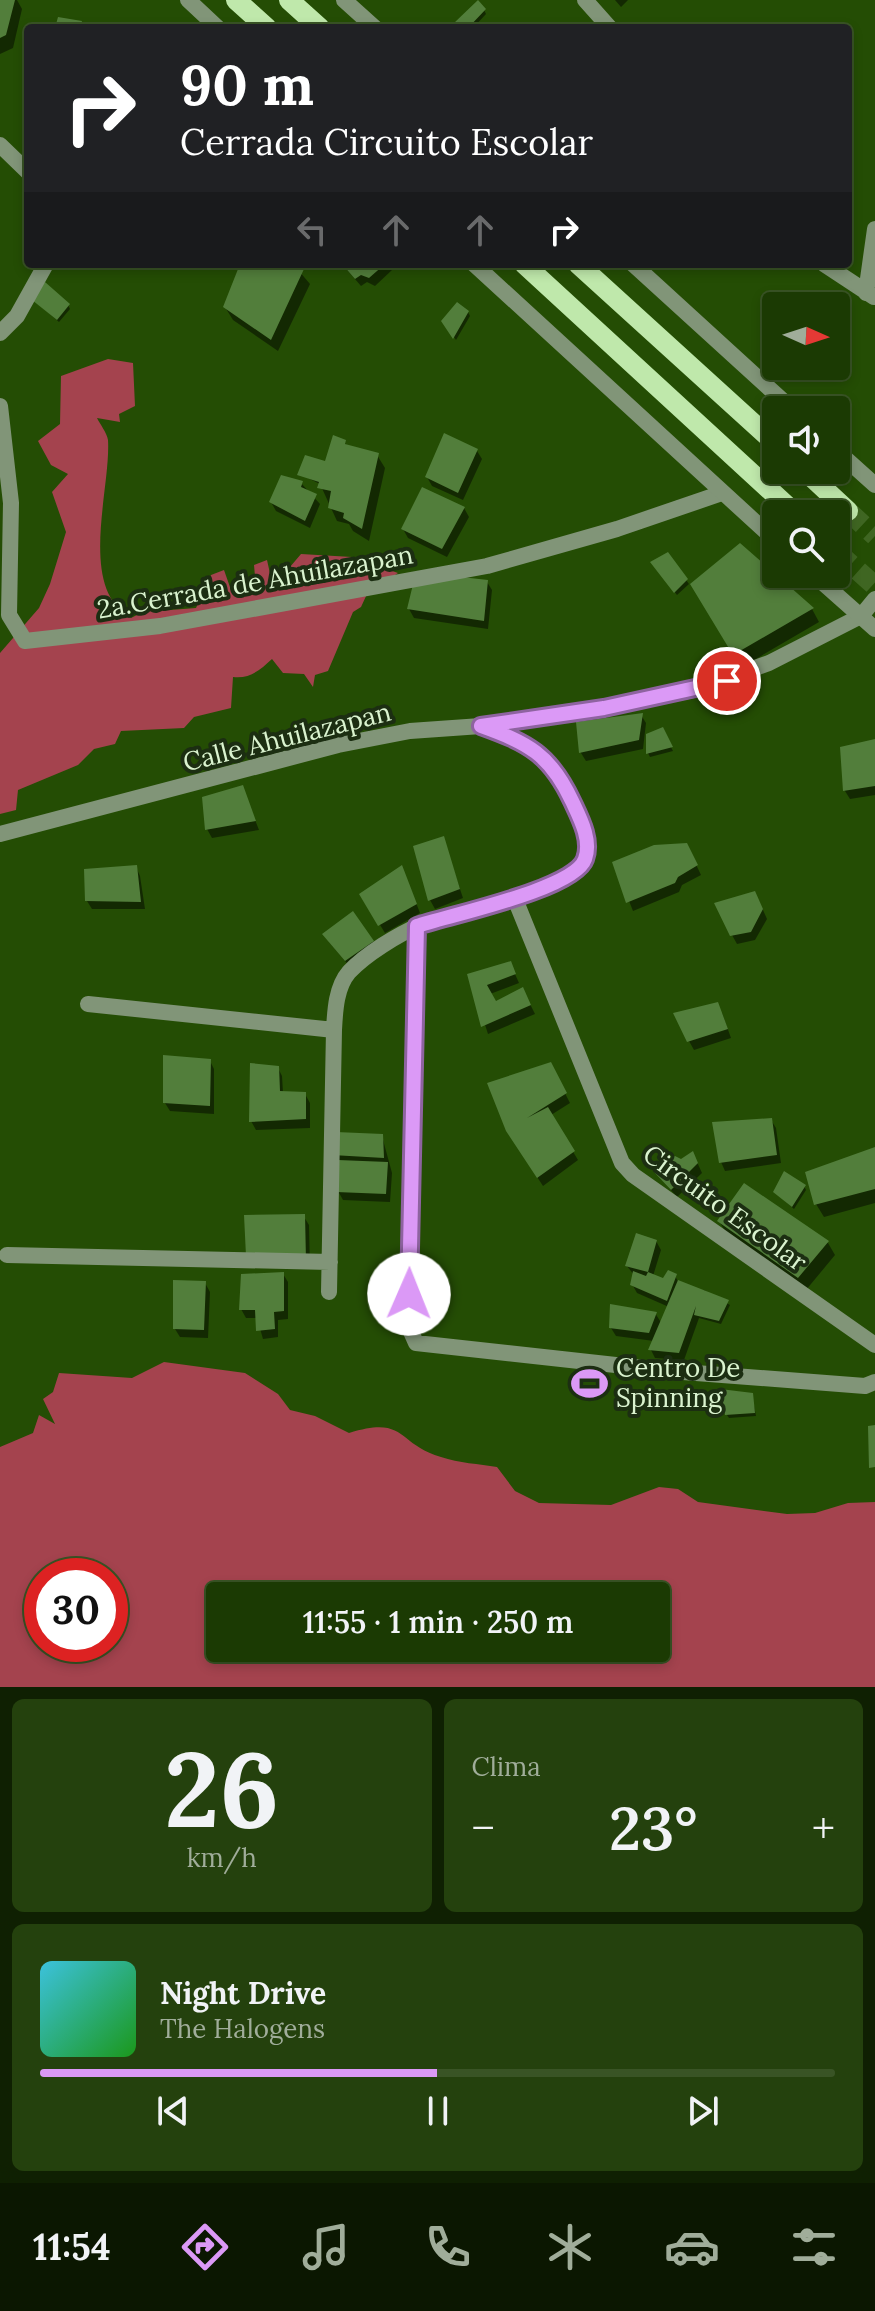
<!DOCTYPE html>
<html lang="es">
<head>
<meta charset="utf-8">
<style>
	:root { --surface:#1b3a03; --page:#24410d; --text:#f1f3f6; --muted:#a0ad9a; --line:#395425; --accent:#db99f6 }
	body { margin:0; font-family:Lora,serif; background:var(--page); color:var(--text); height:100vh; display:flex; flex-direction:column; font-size:30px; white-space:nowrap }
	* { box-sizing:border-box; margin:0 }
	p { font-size:26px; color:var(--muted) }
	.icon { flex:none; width:44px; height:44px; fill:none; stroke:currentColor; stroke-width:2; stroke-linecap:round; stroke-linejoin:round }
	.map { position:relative; height:1687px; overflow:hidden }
	.sheet { display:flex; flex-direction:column; gap:12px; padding:12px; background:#0f2002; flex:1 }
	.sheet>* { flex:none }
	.guide { position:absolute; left:24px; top:24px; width:828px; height:244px; border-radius:8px; box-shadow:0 4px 12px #0003,0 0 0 2px var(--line); background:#202124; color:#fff; overflow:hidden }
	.needle { width:52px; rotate:93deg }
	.fabs { position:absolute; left:762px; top:292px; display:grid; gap:16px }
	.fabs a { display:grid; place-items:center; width:88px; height:88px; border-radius:8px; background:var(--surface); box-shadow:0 4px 12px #0003,0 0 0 2px var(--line); font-size:40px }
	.speed { position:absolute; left:24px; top:1558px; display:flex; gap:16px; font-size:40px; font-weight:700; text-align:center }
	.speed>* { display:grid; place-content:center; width:104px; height:104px; border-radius:50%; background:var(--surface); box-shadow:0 4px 12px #0003,0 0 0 2px var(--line); line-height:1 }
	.speed .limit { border:12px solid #d22; background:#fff; color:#111 }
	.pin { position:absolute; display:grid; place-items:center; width:68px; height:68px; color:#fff; margin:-34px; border:4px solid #fff; border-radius:50%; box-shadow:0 2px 8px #0007 }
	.me { position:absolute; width:88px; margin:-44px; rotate:1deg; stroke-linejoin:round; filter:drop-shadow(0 0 6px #0008) }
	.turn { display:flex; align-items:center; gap:28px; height:168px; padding:0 24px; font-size:36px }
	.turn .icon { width:104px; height:104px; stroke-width:2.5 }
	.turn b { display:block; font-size:56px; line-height:68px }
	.lanes { display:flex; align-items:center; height:76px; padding:0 24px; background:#0003; justify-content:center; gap:40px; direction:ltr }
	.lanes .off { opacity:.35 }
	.big { font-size:60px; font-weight:600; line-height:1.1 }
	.sheet .tile { flex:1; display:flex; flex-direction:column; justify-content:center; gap:12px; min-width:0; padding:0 28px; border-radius:12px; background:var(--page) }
	.sheet .dial { align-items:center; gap:0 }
	.dial b { font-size:104px; line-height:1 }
	.song { display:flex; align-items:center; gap:24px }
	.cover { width:96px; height:96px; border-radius:12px; background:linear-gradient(135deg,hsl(190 70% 55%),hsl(120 70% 35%)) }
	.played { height:8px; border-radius:4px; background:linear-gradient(90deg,var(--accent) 50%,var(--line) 50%) }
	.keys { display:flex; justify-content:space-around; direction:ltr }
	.heat { display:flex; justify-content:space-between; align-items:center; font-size:44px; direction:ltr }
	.sheet .tiles { flex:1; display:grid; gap:12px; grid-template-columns:1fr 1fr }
	.tile:last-child { grid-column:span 2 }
	.trip { position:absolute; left:206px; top:1582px; width:464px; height:80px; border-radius:8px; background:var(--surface); box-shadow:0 4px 12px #0003,0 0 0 2px var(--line); font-weight:600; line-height:80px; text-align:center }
	.tabs { display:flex; height:128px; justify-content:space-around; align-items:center; background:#0b1701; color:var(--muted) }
	.tabs .icon { width:56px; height:56px }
	.tabs .selected { color:var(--accent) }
	.tabs b { font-size:36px; color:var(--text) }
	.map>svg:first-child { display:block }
	.green { fill:#a4434e; fill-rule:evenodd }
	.shadow { fill:#0007 }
	.building { fill:#527e3b }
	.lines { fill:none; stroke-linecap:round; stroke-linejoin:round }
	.primary-tunnel { stroke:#3f6622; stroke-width:20; stroke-dasharray:20 10; stroke-linecap:butt }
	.minor { stroke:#819578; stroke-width:16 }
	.tertiary { stroke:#819578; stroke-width:16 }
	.primary { stroke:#bfe8ab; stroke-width:20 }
	.route-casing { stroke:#8e63a0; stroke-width:20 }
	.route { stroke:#db99f6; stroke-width:14 }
	.labels { text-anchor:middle; stroke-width:8; stroke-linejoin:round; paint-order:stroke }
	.street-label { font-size:26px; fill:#daf3cf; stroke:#1c2e12 }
	.poi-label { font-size:26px; fill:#daf3cf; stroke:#1c2e12; text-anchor:start }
</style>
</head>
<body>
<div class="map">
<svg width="875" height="1687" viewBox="0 0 875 1687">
	<rect width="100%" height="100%" fill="#244d04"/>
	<path class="green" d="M108,359l25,4 2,43 -16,8 1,8 -23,-4c3,6 10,15 11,22 3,50 -31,148 23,178l33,-17 6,9 26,-2 15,-33 13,-5 7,20 25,-2 -2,-23 13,-5 6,27 28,-33 68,4 6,7 23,8 -31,21 -6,13 -8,5 -25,59 -13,4 -2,12 -9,-13 -21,-1 -11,-14c-12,11 -22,20 -39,18l-2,31 -37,9 -10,11 -63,3 -6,13 -21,5 -16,16 -60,25 -2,20 -16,4v-161l39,-45 11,-24 16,-52 -14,-40 16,-18 -17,-9 -13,-24 22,-17 1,-48z
		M164,1362l81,11 33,21 12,16 25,6 34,17c58,-18 47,11 92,24 18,6 38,7 56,10l18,24 24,12 72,2 48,-18 19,2 20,13 89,12 28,-1 33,-10 27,-1v185h-875v-240l33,-14 6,-18 16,9 -12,-25 10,-7 6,-19 73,5zM42,1576h68v68h-68zM220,1596h436v52h-436z"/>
	<path class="shadow" d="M0,0h17l5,9 -9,39 -13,6z
		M615,0h13l-7,7z
		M484,10l2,4 -13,14h-14z
		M243,264h50l17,20 -32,67 -45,-31 -8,-13z
		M342,264h46l4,6 -17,16 -8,-4 -6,4z
		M34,300l34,5 2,4 -11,13z
		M468,312l2,4 -14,24 -13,-19z
		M344,442l4,5 29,8 8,13 -16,73 -16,-10 -4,-7 -12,-3 -17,-37 -20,-10 25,-8z
		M477,451l5,8 -19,41 -31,-14 -5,-9z
		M301,483l19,21 -10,24 -34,-17 -5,-9z
		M464,508l5,9 -22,40 -39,-19 -5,-9z
		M740,546l72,63 7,13 -77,45 -50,-83z
		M667,554l22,30 -12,11 -23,-29z
		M487,582l5,8 -4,39 -74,-11 -5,-9z
		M641,715l5,8 -3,26 -57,12 -5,-8 -3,-29z
		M662,730l11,21 -23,6 -2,-4z
		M875,741v54l-25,4 -5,-8 -3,-43z
		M242,787l17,43 -47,8 -5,-9z
		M443,838l20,60 -28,11 -5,-9z
		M691,854l10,21 -19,10 -3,7 -46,19 -19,-48z
		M136,867l4,9 5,33h-53l-5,-8z
		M402,867l18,46 -35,20 -24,-39z
		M759,901l8,18 -12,21 -18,4 -5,-9z
		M329,942h44l4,8 -26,18z
		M510,963l9,20 -29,11 5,10 32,-6 8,16 -47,20 -19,-59z
		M722,1013l9,25 -37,12 -5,-9z
		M210,1061l4,8v45l-44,-3 -5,-8z
		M550,1064l20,39 -19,12 27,45 -35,26 -30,-46z
		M278,1068l4,8 1,17 22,1 5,9v25l-54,2 -5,-9z
		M771,1120l5,8 5,35 -56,8 -4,-9z
		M382,1136l10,37 -2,29 -47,-2 -5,-9 -4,-37z
		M875,1150v53l-51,14 -8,-13z
		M697,1162l5,11 -25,24 -21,-24z
		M804,1186l2,4 -12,19 -19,-17z
		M246,1217h58l5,8 1,44z
		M719,1221l109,22 7,12 -29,35 -79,-56z
		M656,1241l5,9 -8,26 11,4 11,-4 4,7 24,12 1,-5 26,15 -9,19 -22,-6 -15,42 -29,-2 -4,-8 3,-9 -38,-5 -5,-8 44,-15 7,11 7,-17 -32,-14 -5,-9 2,-9 -7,-9z
		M283,1274l5,8v37l-10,1v17l-15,2 -6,-21h-11l-5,-9z
		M205,1283l5,9 -2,46 -28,-1 -5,-8z
		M752,1395l4,21 -27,2 -2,-3z"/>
	<path class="building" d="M0,0h15l-9,35 -6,3z
		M478,0l8,9 -18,19h-10l-4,-5z
		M58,17l24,4 -2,7h-25z
		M240,264h57l7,5 -33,71 -48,-33z
		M342,264h43l-16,14 -8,-3 -6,4z
		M45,282l25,22 -13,16 -25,-20z
		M457,302l12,9 -16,28 -12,-18z
		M444,433l34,16 -20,44 -33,-16z
		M333,435l13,5 -1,4 34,9 -17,76 -19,-11 1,-5 -16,-5 3,-17 -14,-3 2,-6 -22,-7 8,-20 20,6z
		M281,475l22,6 -2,6 16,7 -12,27 -36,-19z
		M422,487l43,20 -23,42 -41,-20z
		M740,543l74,65 -81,47 -43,-71z
		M668,552l20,27 -14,14 -24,-31z
		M416,572l72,8 -4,41 -77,-12z
		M643,713l-4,27 -60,13 -3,-31z
		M663,727l10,20 -27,7v-20z
		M875,739v47l-32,5 -3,-44z
		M243,785l13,36 -51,9 -3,-33z
		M444,836l16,53 -32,12 -15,-55z
		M687,843l11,22 -20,12 -3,6 -49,20 -14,-41 42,-17z
		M137,865l4,37 -56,-1 -1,-32z
		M402,865l15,39 -39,22 -19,-32z
		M755,891l8,18 -12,23 -21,4 -16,-33z
		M353,911l21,30 -29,20 -23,-27z
		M511,961l5,13 -29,11 9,16 27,-14 8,18 -50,22 -14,-53z
		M718,1002l10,27 -41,13 -14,-29z
		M163,1055l48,4 -1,47 -47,-3z
		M551,1062l16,31 -40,25 21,-11 27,44 -38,27 -31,-47 -19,-48z
		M250,1063l29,3 1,25 26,1v27l-57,3z
		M772,1118l5,37 -58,8 -7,-41z
		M336,1132l47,2 1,24 -52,-3z
		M875,1147v42l-61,16 -9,-33z
		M693,1151l5,12 -27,27 -17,-18 21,-16 6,3z
		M338,1160l50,2 -2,32 -50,-2z
		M784,1171l22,14 -14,22 -19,-15z
		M744,1183l85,58 -31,37 -81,-57z
		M305,1214l1,47 -60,-5 -2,-41z
		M636,1233l21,7 -9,32 15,6 5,-8 9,4 -10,27 -37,-16 3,-14 13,5 2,-4 -23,-6z
		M284,1272v39l-10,1 1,17 -19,2 -1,-21h-16l2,-36z
		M173,1280l33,1 -2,49 -31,-1z
		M678,1280l51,20 -10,21 -25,-6 2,-9 -17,47 -31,-3z
		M610,1304l47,8 -8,21 -40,-5z
		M720,1389l33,4 2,20 -30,2z
		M875,1425v42l-6,1 -1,-42z"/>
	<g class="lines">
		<path class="primary-tunnel" d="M848,511l27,25
			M836,551l39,35"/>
		<path class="minor" d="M585,0l25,28
			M0,145l28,27
			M824,264l50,33
			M866,293l9,-64
			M0,333l17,-17 29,-52
			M0,406l11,97 -2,112 16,26 135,-15 327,-60 130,-37 105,-36
			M0,834l338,-89 72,-14 71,-5 100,-14 113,-22 75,-27 92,-47
			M515,899l107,264 11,12 242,170
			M417,926l-9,399 8,18 254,28 195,15 10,-4
			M88,1004l246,26
			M7,1255l323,7
			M329,1292l5,-262c1,-19 2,-43 15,-58 17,-18 48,-37 71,-47 34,-13 156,-34 166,-68 5,-18 -5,-36 -12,-52 -20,-46 -41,-60 -87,-77"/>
		<path class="tertiary" d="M188,0l30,28
			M344,0l31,28
			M474,264l302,277
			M633,264l160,146
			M836,450l39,35
			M813,574l62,55
			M861,616l14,-17"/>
		<path class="primary" d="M236,0l31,28
			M289,0l31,28
			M524,264l272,250
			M578,264l198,180
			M804,470l44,41"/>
	</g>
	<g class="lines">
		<defs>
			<path id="route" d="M409,1294l8,-368c33,-11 158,-37 168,-67 7,-19 -5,-41 -13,-58 -22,-47 -44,-58 -91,-75l123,-18 123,-27"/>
		</defs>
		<use href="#route" class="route-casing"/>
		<use href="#route" class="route"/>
	</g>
	<defs>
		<symbol id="stadium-bare" viewBox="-9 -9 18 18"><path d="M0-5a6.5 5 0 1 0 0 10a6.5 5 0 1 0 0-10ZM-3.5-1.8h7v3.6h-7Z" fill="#db99f6" stroke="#1c2e12" stroke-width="2.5" paint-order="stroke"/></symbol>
	</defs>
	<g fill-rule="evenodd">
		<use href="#stadium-bare" x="564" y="1358" width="51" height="51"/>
	</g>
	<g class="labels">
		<g class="street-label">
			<text transform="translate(255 582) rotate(-10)" y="9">2a.Cerrada de Ahuilazapan</text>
			<text transform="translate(287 737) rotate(-14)" y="9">Calle Ahuilazapan</text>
			<text transform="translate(725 1208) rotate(36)" y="9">Circuito Escolar</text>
		</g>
		<g class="poi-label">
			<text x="616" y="1377">Centro De<tspan x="616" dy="30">Spinning</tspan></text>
		</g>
	</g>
</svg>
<div class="fabs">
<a><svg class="needle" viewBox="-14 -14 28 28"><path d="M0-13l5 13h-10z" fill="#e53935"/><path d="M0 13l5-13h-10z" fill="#a0ad9a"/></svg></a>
<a><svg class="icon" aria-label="sound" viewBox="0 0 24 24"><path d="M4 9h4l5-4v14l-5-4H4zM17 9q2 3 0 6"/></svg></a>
<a><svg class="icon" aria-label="search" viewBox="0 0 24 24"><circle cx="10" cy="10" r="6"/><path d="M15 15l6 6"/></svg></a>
</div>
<div class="speed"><div class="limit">30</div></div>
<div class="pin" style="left:727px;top:681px;background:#d93025"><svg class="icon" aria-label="arrive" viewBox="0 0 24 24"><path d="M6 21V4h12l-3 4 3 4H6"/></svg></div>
<svg class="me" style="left:409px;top:1294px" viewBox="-20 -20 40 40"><circle r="19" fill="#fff"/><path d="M0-13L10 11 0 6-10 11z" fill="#db99f6"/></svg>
<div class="trip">11:55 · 1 min · 250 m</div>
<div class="guide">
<div class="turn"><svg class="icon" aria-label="right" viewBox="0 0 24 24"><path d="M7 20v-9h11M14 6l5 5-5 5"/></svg><div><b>90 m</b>Cerrada Circuito Escolar</div></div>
<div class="lanes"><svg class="icon off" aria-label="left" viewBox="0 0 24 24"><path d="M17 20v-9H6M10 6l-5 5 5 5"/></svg><svg class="icon off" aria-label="ahead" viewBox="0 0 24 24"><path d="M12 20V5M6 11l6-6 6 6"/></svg><svg class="icon off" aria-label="ahead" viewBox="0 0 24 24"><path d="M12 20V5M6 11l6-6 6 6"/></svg><svg class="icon" aria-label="right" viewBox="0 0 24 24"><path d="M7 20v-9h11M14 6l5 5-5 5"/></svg></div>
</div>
</div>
<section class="sheet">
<div class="tiles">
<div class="tile dial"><b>26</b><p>km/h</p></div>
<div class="tile"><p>Clima</p>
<div class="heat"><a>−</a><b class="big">23°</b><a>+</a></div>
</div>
<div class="tile">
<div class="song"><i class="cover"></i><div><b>Night Drive</b><p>The Halogens</p></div></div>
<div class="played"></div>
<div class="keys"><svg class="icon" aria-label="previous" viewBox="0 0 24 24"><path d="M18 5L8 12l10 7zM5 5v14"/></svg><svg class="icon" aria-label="pause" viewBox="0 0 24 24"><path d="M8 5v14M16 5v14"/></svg><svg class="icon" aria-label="next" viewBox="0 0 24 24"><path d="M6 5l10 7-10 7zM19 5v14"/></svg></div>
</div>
</div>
</section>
<nav class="tabs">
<b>11:54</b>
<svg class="icon selected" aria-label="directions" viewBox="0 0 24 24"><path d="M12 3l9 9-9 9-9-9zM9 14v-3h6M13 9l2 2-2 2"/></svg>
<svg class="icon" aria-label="music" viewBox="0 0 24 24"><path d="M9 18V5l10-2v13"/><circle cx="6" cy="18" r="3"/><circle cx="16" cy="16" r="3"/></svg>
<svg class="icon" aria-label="phone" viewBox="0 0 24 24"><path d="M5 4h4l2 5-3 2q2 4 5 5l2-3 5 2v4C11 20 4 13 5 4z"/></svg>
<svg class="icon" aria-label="climate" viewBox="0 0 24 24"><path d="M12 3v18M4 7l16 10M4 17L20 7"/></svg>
<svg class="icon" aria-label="car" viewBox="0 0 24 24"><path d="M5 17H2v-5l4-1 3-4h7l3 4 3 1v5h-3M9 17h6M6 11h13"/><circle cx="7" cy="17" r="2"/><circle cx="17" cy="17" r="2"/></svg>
<svg class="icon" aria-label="filters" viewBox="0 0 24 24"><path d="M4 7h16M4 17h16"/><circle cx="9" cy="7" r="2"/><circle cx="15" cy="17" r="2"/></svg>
</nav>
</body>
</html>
